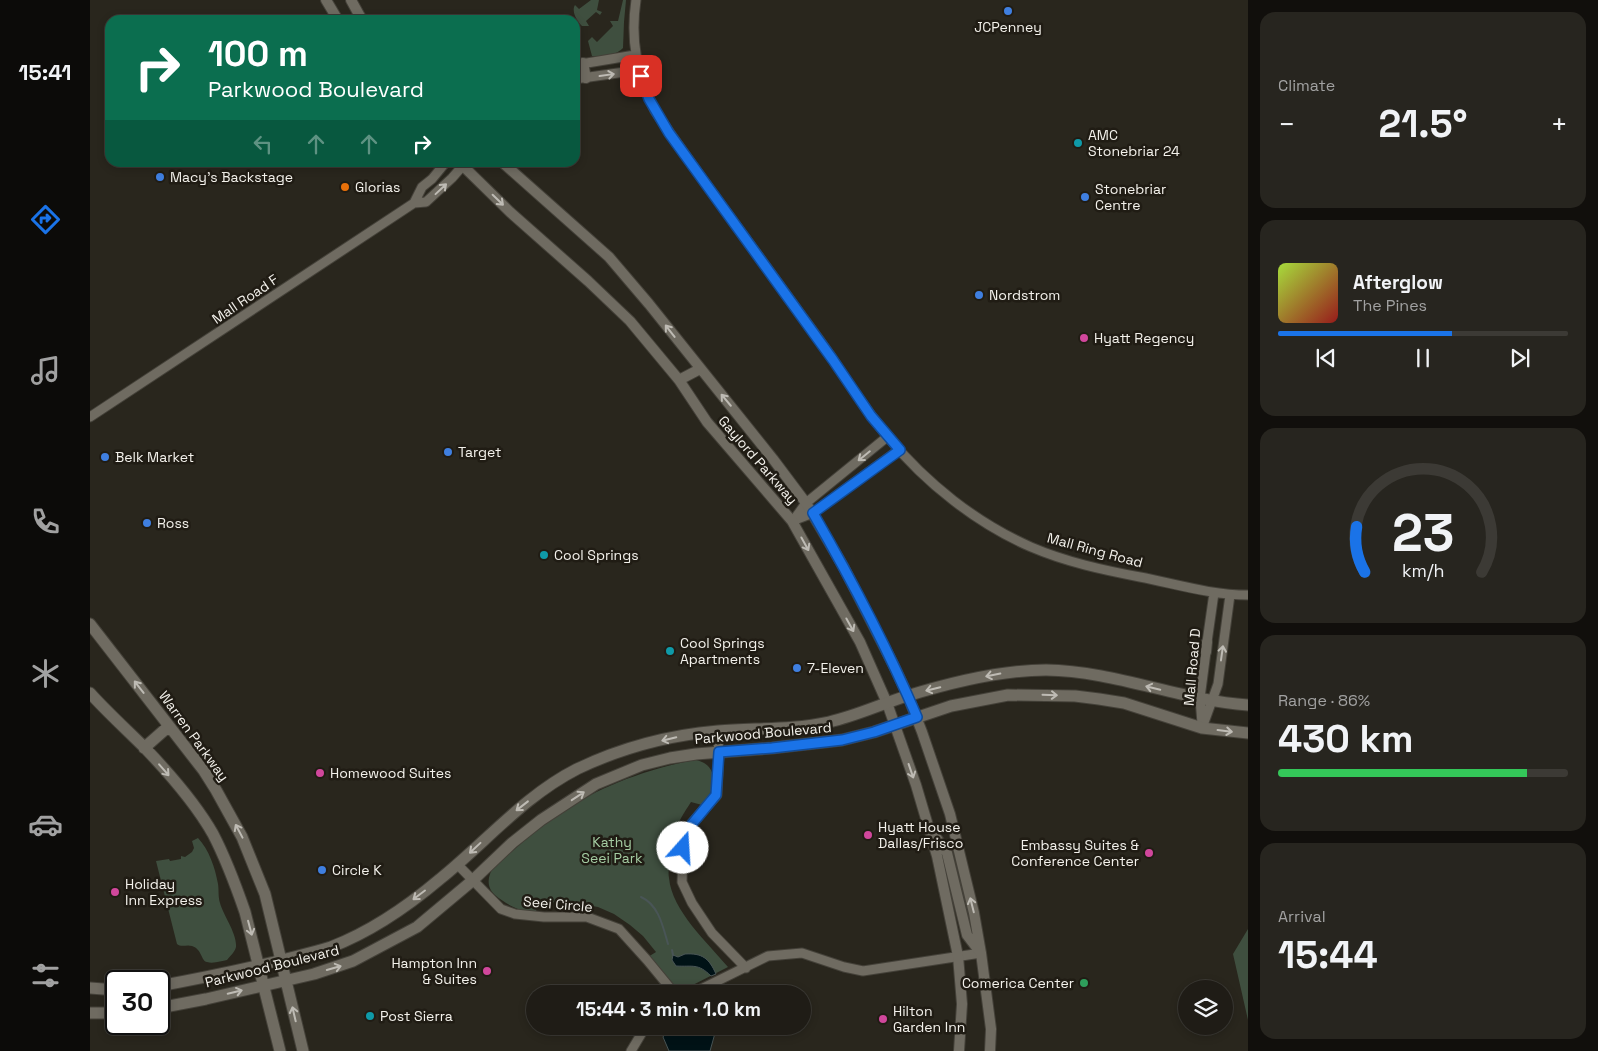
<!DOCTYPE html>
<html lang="en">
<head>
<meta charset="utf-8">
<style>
	:root { --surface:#1f1c16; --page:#27251f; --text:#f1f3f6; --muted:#a1a1a1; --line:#3c3a35; --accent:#1a73e8 }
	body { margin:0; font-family:"Space Grotesk",sans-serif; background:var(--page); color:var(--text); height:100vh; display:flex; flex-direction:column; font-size:19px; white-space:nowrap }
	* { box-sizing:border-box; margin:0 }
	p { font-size:16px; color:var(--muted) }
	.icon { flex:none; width:28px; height:28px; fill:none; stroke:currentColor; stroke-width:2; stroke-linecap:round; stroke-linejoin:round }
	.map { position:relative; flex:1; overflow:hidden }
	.details { display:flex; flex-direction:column; gap:12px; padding:12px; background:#110f0c; width:350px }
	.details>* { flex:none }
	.guide { position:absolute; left:15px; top:15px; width:475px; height:152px; border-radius:15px; box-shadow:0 2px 8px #0003,0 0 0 1px var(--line); background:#0b6e4f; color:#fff; overflow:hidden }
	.fabs { position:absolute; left:1088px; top:980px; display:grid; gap:10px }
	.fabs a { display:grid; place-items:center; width:55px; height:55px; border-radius:50%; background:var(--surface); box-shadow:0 2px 8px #0003,0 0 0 1px var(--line); font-size:25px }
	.speed { position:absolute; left:15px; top:970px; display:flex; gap:10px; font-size:25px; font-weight:700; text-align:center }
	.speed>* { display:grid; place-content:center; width:65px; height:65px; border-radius:50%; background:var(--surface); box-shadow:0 2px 8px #0003,0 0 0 1px var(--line); line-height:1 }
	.speed .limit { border:2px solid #111; border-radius:8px; background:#fff; color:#111 }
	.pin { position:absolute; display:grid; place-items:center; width:42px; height:42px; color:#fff; margin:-21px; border-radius:10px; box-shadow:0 2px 8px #0006 }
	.me { position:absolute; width:55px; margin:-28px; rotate:19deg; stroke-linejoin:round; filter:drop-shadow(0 0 4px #0008) }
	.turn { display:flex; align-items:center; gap:18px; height:105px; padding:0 20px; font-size:22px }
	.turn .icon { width:65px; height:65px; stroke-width:2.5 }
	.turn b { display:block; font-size:35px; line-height:42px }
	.lanes { display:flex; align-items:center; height:48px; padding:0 20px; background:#0003; justify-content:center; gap:25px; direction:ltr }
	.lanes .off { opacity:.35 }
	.big { font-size:38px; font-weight:600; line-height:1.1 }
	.details .widget { flex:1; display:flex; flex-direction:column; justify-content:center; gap:8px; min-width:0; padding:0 18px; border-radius:15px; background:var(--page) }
	.details .dial { align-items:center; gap:0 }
	.dial svg { height:130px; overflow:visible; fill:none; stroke:var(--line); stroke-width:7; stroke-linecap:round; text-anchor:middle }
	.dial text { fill:var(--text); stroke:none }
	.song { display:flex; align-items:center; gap:15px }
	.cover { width:60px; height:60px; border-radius:8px; background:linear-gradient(135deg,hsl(80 70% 55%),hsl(0 70% 35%)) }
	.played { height:5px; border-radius:2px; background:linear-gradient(90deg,var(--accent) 60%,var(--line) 60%) }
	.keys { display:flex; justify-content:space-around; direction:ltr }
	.heat { display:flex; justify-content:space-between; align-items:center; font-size:28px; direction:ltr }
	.charge { height:8px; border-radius:4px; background:linear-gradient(90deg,#34c759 86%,var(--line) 0) }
	.trip { position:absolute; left:436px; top:985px; width:285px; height:50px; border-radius:25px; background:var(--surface); box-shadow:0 2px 8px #0003,0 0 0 1px var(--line); font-weight:600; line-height:50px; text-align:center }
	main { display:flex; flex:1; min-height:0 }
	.tab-bar { display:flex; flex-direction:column; width:90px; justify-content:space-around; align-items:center; background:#0c0b09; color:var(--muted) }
	.tab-bar .icon { width:35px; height:35px }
	.tab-bar .selected { color:var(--accent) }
	.tab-bar b { font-size:22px; color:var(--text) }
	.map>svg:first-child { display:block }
	.green { fill:#3f4f3f }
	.water { fill:#001216; stroke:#495556 }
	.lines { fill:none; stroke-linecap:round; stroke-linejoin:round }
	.stream { stroke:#495556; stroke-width:2 }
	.minor-casing { stroke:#444139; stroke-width:11 }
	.tertiary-casing { stroke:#444139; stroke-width:12 }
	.secondary-casing { stroke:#444139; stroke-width:13 }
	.minor { stroke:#6f6b61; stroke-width:9 }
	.tertiary { stroke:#6f6b61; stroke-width:10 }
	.secondary { stroke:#6f6b61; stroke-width:11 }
	.oneway { stroke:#bebbb4 }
	.route-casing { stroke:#114b97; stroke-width:12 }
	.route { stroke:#1a73e8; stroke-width:9 }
	.shop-dot { fill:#3f7fe0; stroke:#201c14; stroke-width:2 }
	.culture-dot { fill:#0f9aa8; stroke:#201c14; stroke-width:2 }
	.food-dot { fill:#e8710a; stroke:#201c14; stroke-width:2 }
	.hotel-dot { fill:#d1479c; stroke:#201c14; stroke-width:2 }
	.leisure-dot { fill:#2e9e5b; stroke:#201c14; stroke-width:2 }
	.labels { text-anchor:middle; stroke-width:5; stroke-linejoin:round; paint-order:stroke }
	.poi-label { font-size:14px; fill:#f3f1eb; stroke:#201c14; text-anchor:start }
	.street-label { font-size:14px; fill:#f3f1eb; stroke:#201c14 }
	.park-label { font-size:14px; fill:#a5cda3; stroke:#201c14 }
</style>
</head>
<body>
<main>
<nav class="tab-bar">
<b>15:41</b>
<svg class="icon selected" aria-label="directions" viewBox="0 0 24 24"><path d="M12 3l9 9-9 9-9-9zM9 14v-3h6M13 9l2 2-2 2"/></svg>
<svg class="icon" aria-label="music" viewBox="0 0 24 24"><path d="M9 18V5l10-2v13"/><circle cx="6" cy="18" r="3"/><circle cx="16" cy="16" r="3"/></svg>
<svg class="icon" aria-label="phone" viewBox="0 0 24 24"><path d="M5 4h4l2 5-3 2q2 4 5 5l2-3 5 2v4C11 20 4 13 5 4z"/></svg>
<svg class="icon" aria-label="climate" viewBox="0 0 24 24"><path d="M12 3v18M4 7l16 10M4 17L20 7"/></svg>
<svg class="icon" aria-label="car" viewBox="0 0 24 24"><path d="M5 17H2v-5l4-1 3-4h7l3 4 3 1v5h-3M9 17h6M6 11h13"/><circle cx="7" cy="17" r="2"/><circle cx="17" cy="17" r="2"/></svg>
<svg class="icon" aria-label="filters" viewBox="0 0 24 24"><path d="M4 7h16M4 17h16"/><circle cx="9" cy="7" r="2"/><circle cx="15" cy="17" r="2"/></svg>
</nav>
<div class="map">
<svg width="1158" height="1051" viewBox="0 0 1158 1051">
	<rect width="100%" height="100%" fill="#29261d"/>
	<path class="green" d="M501,0h8l-2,10 5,2 -2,3 -4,-3 -10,9 3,5h-7c-5,-5 -11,-15 -7,-21l4,4z
		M533,0h3l-2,22 -1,26c-6,7 -21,9 -31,8l-4,-15 4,-4 5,5 16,-16 -3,-5h8z
		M606,760c24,5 20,31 6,45l-11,-3c-15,23 -20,33 -22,61 0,5 -1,10 0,15 3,33 39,65 59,89l-45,23h-5l-30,-33 8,-5 -13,-16 -13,-11 -16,-11 -16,-7 -23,-4 -38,-1 -1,11c-16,-1 -29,-8 -41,-18 -6,-5 -8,-13 -5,-21 3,-8 12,-14 18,-19 33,-30 70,-57 111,-73 25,-10 52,-18 77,-22z
		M108,838c11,12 17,29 20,46 1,6 0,13 2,19 3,12 17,30 16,44 -1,5 -6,9 -9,13 -5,1 -14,4 -20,2 -6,-1 -5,-13 -15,-16 -6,-2 -10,2 -15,-2l-21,-83 13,-2 1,2 11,-2v-3l4,1 7,-5 2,-4 -2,-7z
		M1158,929v91l-15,-66z"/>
	<path class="water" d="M595,954c17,-1 24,4 31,20l-5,2c-13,-13 -18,-9 -35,-10l-4,-6 1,-5 5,2z
		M583,1026h44l-7,25h-41l-6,-14 5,-9z"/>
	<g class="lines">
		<path class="stream" d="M551,897c18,8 22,30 27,47
			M582,950l1,5"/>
		<defs>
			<path id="minor" d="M546,0c-6,41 1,74 19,111 45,67 94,131 141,197 13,18 26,35 38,53 17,26 34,52 54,76 38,46 88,86 143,110 35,15 72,23 109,30 36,7 71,18 108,18
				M485,65l60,-10
				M485,79l64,-9
				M324,203l12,-1 26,-24 14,-16
				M0,417l324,-214 8,-16 10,-8 14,-17
				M702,521l21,-8 86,-63
				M703,521l13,-18 81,-66
				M1117,642l7,-49
				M1112,724l-2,-26 6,-46
				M1112,728l16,-44 12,-89
				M627,731l2,21 -2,43 -26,29 -8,24 -1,34 10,21 20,30 34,35
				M367,864l44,45 14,5 29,3h43l32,12 28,31 28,34
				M601,994l77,-38 34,-3 42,14 19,4 118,-18
				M541,1051l15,-25"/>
			<path id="tertiary" d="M236,0l12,20
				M261,0l11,20
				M493,63l3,15
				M369,162l51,50 78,69 42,40 49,59 28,42 85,99 68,121 27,61 29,82 21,71 21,100 4,48 -3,47
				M412,162l107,95 40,47 124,155 33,44 37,63 51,100 14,30 14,36 28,82 24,99 7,40 10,76 -1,22
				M589,380l21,-11
				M1116,652l1,-10
				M843,833l14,20 20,82 13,17"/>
			<path id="secondary" d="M0,624l114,147 12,19 26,47 23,57 38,157
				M0,693c17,19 36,36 54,54 24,25 52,57 69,87 13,25 23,52 32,78l35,139
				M54,748l25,-22
				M69,986c38,-7 77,-15 115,-24 19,-5 38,-9 57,-15 39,-15 77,-41 109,-68 46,-37 84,-83 137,-110 44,-21 93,-34 141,-38 37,-3 75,-1 111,-9 27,-6 52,-18 78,-26 42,-13 95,-26 139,-26 69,1 133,30 202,35
				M0,988l26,2
				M69,1008l47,-9 108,-25 39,-13 64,-34 55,-46 40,-38 29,-23 55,-36 46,-19 28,-7 26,-4 76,-6 70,-8 32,-8 77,-26 57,-11 67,1 24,3 25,4 78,25 46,5
				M0,1013h26"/>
		</defs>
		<use href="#minor" class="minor-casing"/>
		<use href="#tertiary" class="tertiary-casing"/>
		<use href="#secondary" class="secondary-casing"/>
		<use href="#minor" class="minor"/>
		<use href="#tertiary" class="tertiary"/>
		<use href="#secondary" class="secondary"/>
	</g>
	<defs><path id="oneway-shaft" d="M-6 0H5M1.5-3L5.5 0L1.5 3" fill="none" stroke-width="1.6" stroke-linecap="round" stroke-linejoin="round" transform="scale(1.25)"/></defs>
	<g class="oneway">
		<use href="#oneway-shaft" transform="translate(517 75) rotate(-8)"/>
		<use href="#oneway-shaft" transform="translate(351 189) rotate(-43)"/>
		<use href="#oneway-shaft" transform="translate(408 200) rotate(44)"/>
		<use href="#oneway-shaft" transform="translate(580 331) rotate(-128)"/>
		<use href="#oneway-shaft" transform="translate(636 400) rotate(-130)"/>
		<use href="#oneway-shaft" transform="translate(774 456) rotate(141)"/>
		<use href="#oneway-shaft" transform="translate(715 544) rotate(61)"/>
		<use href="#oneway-shaft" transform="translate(760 625) rotate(61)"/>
		<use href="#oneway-shaft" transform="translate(1132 653) rotate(-82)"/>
		<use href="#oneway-shaft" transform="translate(903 675) rotate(169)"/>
		<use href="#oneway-shaft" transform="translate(49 687) rotate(-128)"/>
		<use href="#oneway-shaft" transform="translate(1063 688) rotate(-166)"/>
		<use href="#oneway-shaft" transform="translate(843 689) rotate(166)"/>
		<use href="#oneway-shaft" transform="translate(960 695) rotate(2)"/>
		<use href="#oneway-shaft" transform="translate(1135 731) rotate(7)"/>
		<use href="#oneway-shaft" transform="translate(579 739) rotate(166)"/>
		<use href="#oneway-shaft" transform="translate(74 770) rotate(49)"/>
		<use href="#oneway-shaft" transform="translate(821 771) rotate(71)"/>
		<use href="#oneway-shaft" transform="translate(488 796) rotate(-33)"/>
		<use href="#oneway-shaft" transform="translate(432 806) rotate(142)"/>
		<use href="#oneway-shaft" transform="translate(149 831) rotate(-118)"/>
		<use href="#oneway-shaft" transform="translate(385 848) rotate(137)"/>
		<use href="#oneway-shaft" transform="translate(329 895) rotate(143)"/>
		<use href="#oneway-shaft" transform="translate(882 905) rotate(-104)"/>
		<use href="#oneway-shaft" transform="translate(160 928) rotate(75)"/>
		<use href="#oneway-shaft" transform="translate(244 968) rotate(-16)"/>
		<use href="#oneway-shaft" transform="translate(145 992) rotate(-13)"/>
		<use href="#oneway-shaft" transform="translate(204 1014) rotate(-103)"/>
	</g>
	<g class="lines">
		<defs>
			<path id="route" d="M551,76l8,23 20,34 164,227 38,56 29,34 -87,63c38,66 74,134 104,204l-43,15 -32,8 -70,8 -53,4 -3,43 -24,29 -9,24"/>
		</defs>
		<use href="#route" class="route-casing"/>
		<use href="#route" class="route"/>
	</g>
	<g class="shop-dot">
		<circle cx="918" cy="11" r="5"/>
		<circle cx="70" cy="177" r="5"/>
		<circle cx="995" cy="197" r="5"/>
		<circle cx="889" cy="295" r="5"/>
		<circle cx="358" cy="452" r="5"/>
		<circle cx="15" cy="457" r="5"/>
		<circle cx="57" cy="523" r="5"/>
		<circle cx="707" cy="668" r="5"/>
		<circle cx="232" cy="870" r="5"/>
	</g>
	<g class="culture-dot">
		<circle cx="988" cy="143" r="5"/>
		<circle cx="454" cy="555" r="5"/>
		<circle cx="580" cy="651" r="5"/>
		<circle cx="280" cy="1016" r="5"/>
	</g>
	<circle class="food-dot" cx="255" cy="187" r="5"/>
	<g class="hotel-dot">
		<circle cx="994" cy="338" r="5"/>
		<circle cx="230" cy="773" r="5"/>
		<circle cx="778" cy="835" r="5"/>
		<circle cx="1059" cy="853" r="5"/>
		<circle cx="25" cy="892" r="5"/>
		<circle cx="397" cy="971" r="5"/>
		<circle cx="793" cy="1019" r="5"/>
	</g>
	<circle class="leisure-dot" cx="994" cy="983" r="5"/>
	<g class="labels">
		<g class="poi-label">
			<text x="918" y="32" text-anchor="middle">JCPenney</text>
			<text x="998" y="140">AMC<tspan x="998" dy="16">Stonebriar 24</tspan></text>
			<text x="80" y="182">Macy's Backstage</text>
			<text x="265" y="192">Glorias</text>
			<text x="1005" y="194">Stonebriar<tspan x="1005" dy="16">Centre</tspan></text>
			<text x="899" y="300">Nordstrom</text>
			<text x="1004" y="343">Hyatt Regency</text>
			<text x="368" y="457">Target</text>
			<text x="25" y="462">Belk Market</text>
			<text x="67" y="528">Ross</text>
			<text x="464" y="560">Cool Springs</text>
			<text x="590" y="648">Cool Springs<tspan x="590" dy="16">Apartments</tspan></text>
			<text x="717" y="673">7-Eleven</text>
			<text x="240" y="778">Homewood Suites</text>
			<text x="788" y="832">Hyatt House<tspan x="788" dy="16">Dallas/Frisco</tspan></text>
			<text x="1049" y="850" text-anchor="end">Embassy Suites &amp;<tspan x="1049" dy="16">Conference Center</tspan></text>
			<text x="242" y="875">Circle K</text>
			<text x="35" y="889">Holiday<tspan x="35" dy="16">Inn Express</tspan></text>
			<text x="387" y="968" text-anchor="end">Hampton Inn<tspan x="387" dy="16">&amp; Suites</tspan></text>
			<text x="984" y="988" text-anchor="end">Comerica Center</text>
			<text x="803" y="1016">Hilton<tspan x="803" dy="16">Garden Inn</tspan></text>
			<text x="290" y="1021">Post Sierra</text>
		</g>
		<g class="street-label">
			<text transform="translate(155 299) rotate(-34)" y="5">Mall Road F</text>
			<text transform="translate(668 460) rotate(49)" y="5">Gaylord Parkway</text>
			<text transform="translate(1005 550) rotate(15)" y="5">Mall Ring Road</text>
			<text transform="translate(1102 667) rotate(-85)" y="5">Mall Road D</text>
			<text transform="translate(673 733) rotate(-5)" y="5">Parkwood Boulevard</text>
			<text transform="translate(104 736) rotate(54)" y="5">Warren Parkway</text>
			<text transform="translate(468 904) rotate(5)" y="5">Seei Circle</text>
			<text transform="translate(182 966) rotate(-14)" y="5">Parkwood Boulevard</text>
		</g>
		<g class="park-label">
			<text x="522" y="847">Kathy<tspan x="522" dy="16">Seei Park</tspan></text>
		</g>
	</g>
</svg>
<div class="fabs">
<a><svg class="icon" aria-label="layers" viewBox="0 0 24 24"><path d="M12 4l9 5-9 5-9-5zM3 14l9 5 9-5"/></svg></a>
</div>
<div class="speed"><div class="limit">30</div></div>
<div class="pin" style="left:551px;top:76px;background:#d93025"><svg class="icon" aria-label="arrive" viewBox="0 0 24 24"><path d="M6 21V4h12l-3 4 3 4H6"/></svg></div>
<svg class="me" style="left:593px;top:848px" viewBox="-20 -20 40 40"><circle r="19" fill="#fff"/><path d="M0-13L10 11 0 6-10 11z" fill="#1a73e8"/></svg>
<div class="trip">15:44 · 3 min · 1.0 km</div>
<div class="guide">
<div class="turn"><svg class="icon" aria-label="right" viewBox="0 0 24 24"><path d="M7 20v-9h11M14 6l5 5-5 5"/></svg><div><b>100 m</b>Parkwood Boulevard</div></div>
<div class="lanes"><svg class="icon off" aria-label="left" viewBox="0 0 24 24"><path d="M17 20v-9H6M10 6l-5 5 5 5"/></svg><svg class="icon off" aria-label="ahead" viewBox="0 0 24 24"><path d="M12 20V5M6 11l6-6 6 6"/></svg><svg class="icon off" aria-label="ahead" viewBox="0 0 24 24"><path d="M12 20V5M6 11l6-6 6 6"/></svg><svg class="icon" aria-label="right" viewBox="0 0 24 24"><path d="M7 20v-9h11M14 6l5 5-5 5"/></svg></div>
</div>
</div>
<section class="details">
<div class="widget"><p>Climate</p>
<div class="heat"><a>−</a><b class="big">21.5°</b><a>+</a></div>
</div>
<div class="widget">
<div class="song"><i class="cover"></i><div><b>Afterglow</b><p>The Pines</p></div></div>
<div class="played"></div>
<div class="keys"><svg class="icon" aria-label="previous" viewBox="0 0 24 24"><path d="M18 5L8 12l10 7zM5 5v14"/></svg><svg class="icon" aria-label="pause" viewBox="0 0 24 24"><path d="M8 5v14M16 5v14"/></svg><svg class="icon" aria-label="next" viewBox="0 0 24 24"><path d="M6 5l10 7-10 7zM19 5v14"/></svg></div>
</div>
<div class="widget dial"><svg viewBox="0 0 100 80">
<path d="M14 69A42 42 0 1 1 86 69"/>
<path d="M14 69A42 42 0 0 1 9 41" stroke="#1a73e8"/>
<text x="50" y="56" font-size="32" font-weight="700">23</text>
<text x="50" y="72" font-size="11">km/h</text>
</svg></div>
<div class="widget"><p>Range · 86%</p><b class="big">430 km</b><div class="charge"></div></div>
<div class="widget"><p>Arrival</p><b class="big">15:44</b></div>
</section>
</main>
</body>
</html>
